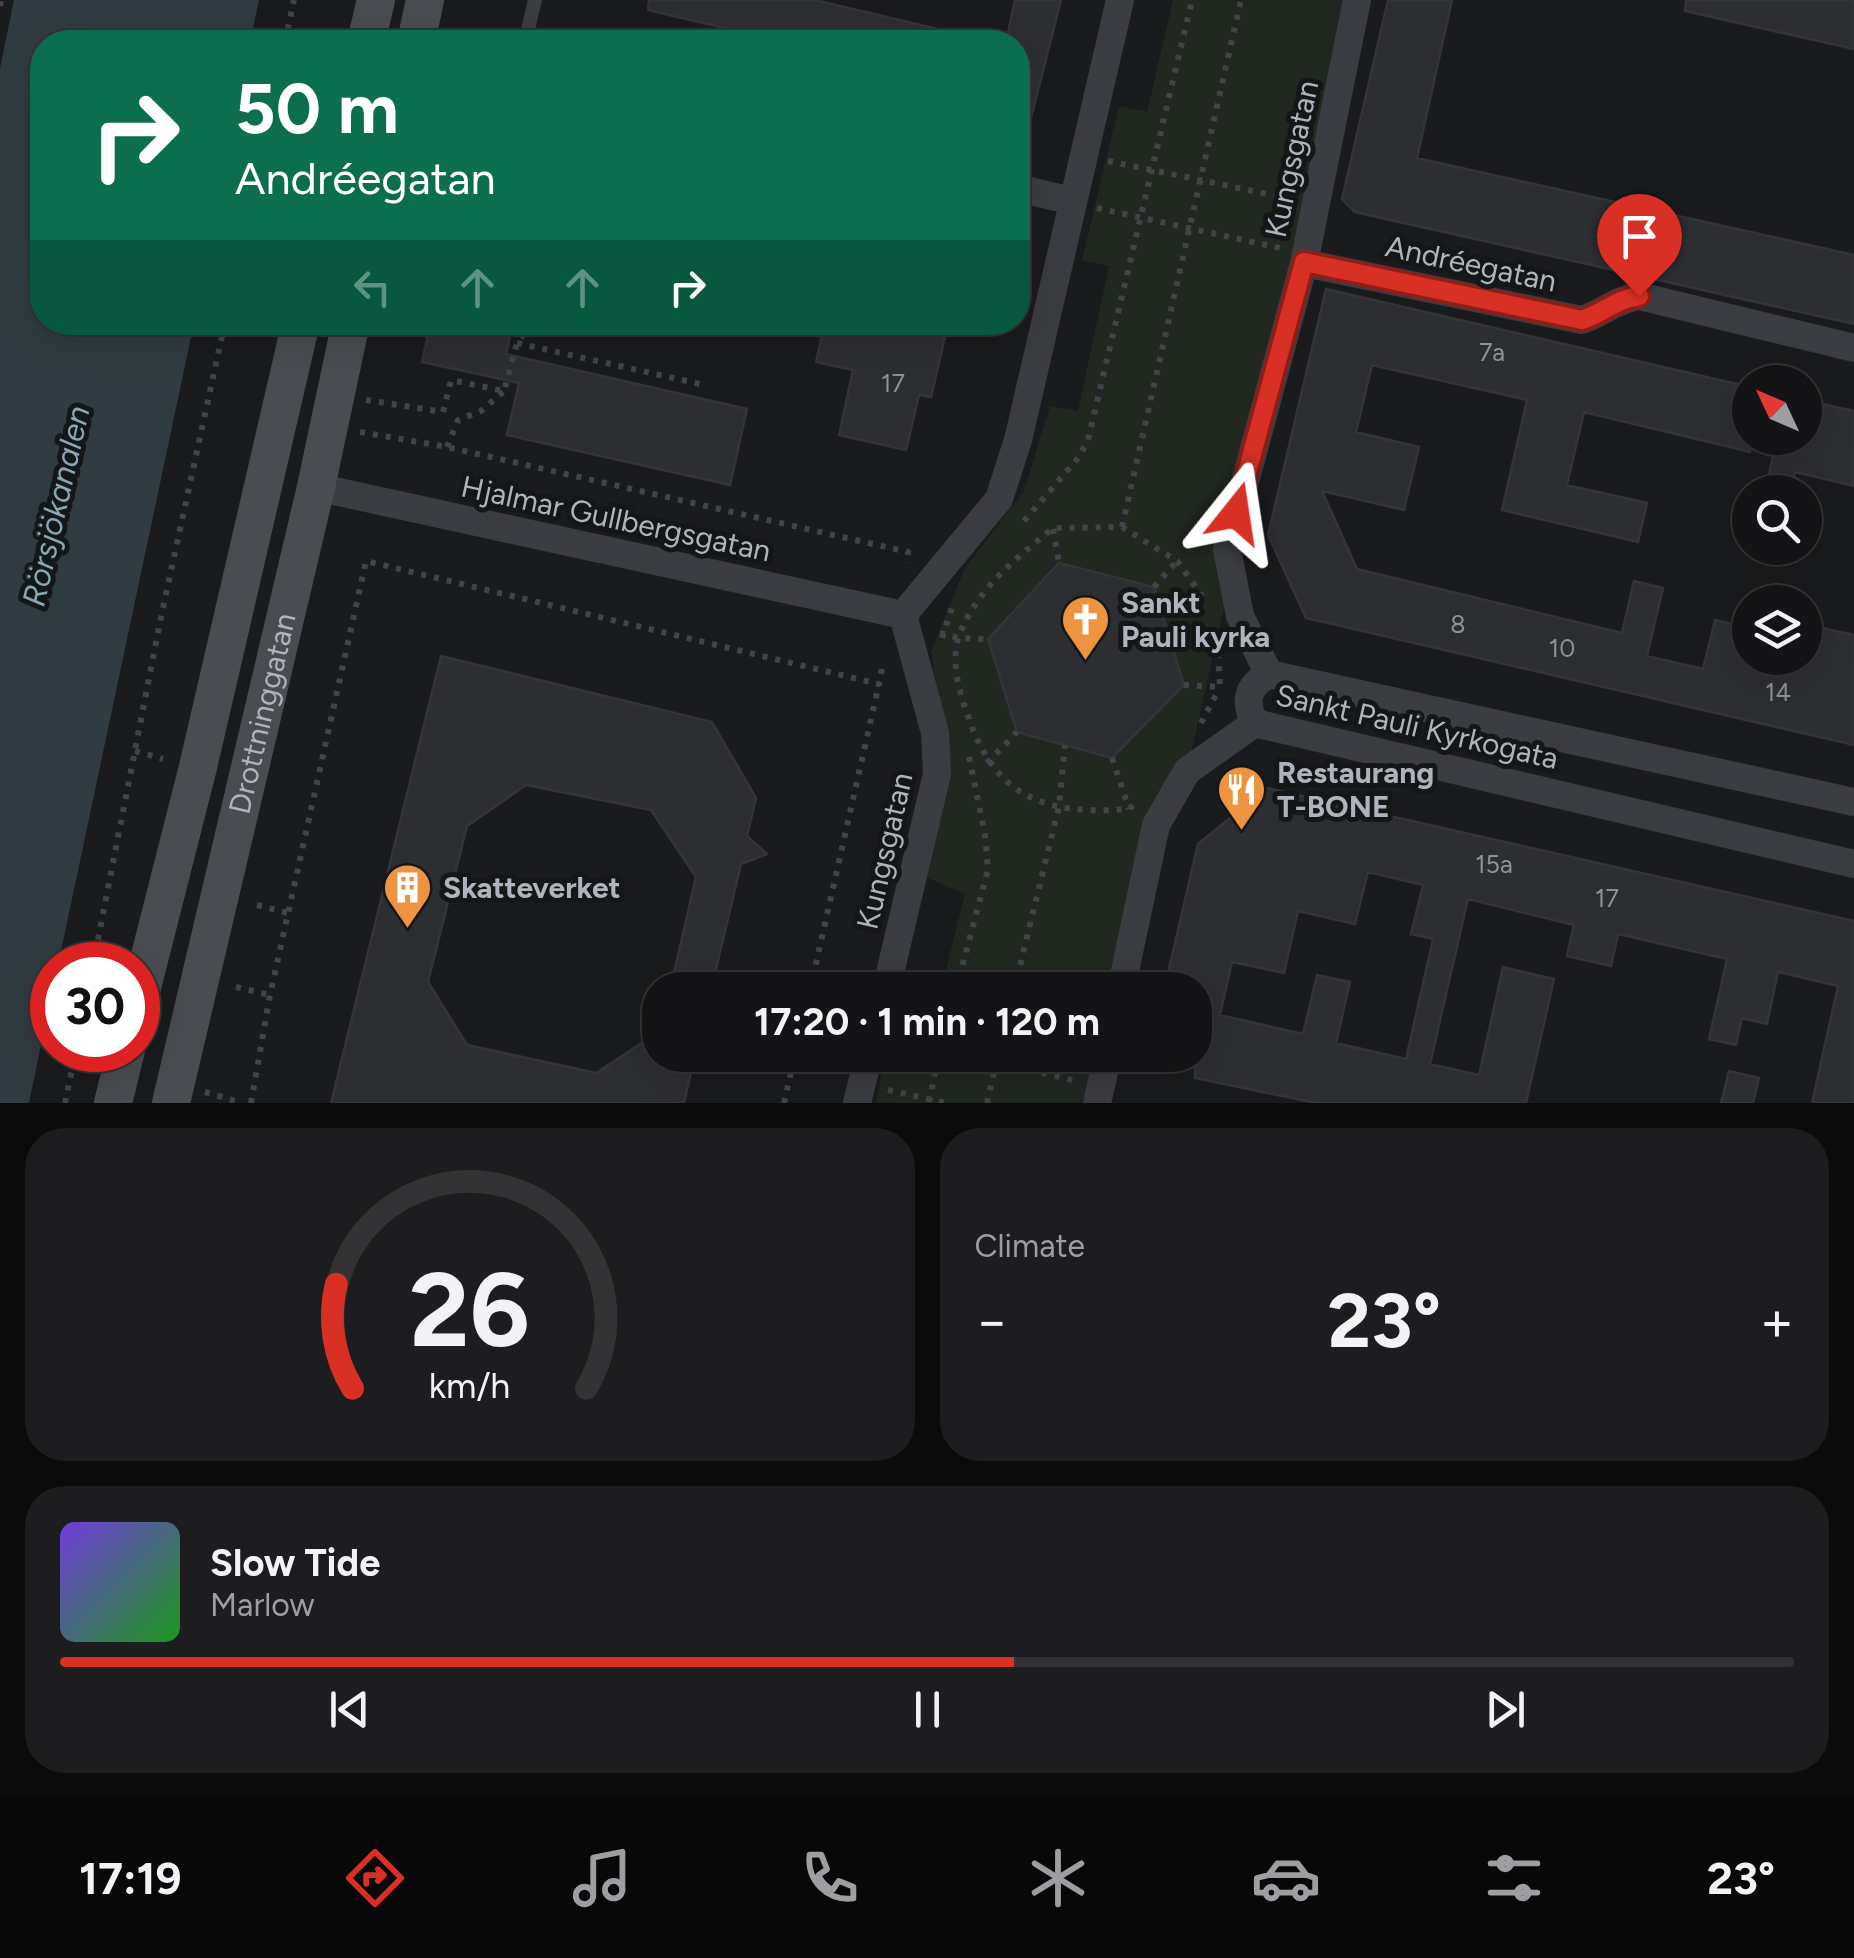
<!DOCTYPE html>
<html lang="en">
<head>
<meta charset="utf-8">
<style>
	:root { --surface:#141416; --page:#1d1d1f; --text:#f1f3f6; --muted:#9d9ea1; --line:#333335; --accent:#d93025 }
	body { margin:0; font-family:Figtree,sans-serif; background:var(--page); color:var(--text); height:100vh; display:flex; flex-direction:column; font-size:38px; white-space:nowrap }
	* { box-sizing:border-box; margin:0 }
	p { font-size:32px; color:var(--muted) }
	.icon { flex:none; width:55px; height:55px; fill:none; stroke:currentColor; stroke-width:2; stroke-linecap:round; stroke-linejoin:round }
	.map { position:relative; height:1103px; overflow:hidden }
	.panel { display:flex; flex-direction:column; gap:25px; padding:25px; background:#0b0b0c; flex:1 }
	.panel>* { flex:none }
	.top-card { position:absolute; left:30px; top:30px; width:1000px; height:305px; border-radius:40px; box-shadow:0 10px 40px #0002,0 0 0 2px var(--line); background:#0b6e4f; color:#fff; overflow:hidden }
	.needle { width:65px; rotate:314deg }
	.tools { position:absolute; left:1732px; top:365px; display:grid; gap:20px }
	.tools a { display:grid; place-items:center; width:90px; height:90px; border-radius:50%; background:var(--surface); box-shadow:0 10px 40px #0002,0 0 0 2px var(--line); font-size:50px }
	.speed { position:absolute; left:30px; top:942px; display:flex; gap:20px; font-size:50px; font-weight:700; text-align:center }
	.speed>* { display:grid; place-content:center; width:130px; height:130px; border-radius:50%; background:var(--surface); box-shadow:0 10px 40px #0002,0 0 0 2px var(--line); line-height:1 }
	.speed .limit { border:15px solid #d22; background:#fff; color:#111 }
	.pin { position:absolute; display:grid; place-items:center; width:85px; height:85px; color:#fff; margin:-102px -42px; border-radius:50% 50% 50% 0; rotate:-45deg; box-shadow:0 0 10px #0007 }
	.pin .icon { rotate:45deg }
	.me { position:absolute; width:110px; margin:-55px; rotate:15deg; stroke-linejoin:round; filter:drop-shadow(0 0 8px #0008) }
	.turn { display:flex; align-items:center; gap:35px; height:210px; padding:0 40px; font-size:45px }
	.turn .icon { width:130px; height:130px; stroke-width:2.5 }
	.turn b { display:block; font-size:70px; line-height:85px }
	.lanes { display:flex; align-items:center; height:95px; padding:0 40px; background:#0003; justify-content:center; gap:50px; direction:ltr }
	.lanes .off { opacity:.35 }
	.big { font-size:75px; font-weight:700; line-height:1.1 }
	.panel .card { flex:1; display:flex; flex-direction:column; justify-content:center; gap:15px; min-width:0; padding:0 35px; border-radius:40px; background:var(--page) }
	.panel .dial { align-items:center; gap:0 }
	.dial svg { height:260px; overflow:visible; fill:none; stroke:var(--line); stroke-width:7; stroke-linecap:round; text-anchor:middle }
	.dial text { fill:var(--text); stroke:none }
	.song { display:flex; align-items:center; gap:30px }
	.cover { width:120px; height:120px; border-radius:15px; background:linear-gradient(135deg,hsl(260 70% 55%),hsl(120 70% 35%)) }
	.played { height:10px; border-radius:5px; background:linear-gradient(90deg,var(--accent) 55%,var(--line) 55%) }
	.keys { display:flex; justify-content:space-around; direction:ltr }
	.heat { display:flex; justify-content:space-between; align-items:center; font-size:55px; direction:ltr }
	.panel .tiles { flex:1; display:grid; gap:25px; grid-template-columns:1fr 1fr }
	.card:last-child { grid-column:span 2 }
	.trip { position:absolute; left:642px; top:972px; width:570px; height:100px; border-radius:40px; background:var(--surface); box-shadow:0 10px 40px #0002,0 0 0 2px var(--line); font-weight:700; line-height:100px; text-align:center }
	.dock { display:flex; height:160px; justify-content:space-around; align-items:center; background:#080809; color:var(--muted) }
	.dock .icon { width:70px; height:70px }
	.dock .on { color:var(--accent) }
	.dock b { font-size:45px; color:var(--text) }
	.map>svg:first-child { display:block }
	.green { fill:#202820 }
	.water { fill:#303c41 }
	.building { fill:#2d2e31; stroke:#343539; stroke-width:2.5; fill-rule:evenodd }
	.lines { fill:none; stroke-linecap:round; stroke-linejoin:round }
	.path { stroke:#414549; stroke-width:6; stroke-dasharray:5 8; stroke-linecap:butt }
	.lane { stroke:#3b3d42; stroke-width:14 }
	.street { stroke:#3b3d42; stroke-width:28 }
	.secondary { stroke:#494d51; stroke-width:38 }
	.route-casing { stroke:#8d1f18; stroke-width:25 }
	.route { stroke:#d93025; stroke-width:18 }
	.labels { text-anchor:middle; stroke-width:10; stroke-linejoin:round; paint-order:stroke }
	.number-label { font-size:25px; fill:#8c9298 }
	.street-label { font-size:30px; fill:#adb4bc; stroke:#151618 }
	.poi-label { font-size:30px; font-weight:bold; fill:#adb4bc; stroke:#151618; text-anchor:start }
	.water-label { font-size:32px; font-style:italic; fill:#86a8b5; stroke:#151618 }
</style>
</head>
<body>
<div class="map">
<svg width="1854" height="1103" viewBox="0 0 1854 1103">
	<rect width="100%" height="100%" fill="#1a1b1d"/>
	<path class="green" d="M1173,0h184l-42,204 -128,567 -79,219h-210l1,-8 45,-4 21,-84 -42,-18 25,-96 -17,-129 34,-83 59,-77 26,-85 28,5 31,-145 -27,-6 37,-154 28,6z
		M885,1055h209l-11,48h-207z"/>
	<path class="water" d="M14,0h245l-9,42h-208v280l152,1 -136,642h-6v27l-23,111h-29v-1035z"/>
	<path class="building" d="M649,0h166l135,32 -1,10h-165l-136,-32z
		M1015,0h46l-34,134 -9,-1v-91h-12z
		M1388,0h64l-35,158 437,97v69l-499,-112 -13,-13z
		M1686,0h168v49l-169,-38z
		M1326,289l424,98v65l-166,-40 -17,73 80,18 -9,39 -136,-32 25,-110 -155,-35 -16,67 63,15 -15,63 -82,-19 35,78 265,64 12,-52 29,7 -16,68 56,13 12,-49 35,8v30h56l8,-32 40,9v110l-548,-127 -38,-83z
		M431,322h82l-7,32 241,55 -17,76 -223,-50 12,-52 -97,-21z
		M825,322h96l26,7 -16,68 -12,-2 -13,55 -67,-15 14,-65 -37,-8z
		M1805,400l49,11v75l-59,-14 -5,20 -24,-5 11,-49h28z
		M1059,563l95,24 30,98 -72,73 -95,-26 -29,-93z
		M441,656l271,66 44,76 -9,38 20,18 -26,10 -30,126h-41l26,-113 -45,-67 -125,-25 -59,41 -39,156 39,63 129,28 64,-42v24h35l-11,48h-353z
		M1267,788l587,133v182h-42l26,-117 -60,-14 -11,52 -25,-6 -6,27 -27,-6 18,-80 -109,-25 -7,32 -44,-10 7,-31 -106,-26 -38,165 49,11 24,-108 51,12 -28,124h-210l-121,-25v-88h-31l34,-146zM1368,872l55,13 -12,49 22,5 -27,120 -70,-16 14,-61 -33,-7 -14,59 -83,-19 12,-53 52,11 14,-62 57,13z
		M1729,1071l30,7 -6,25h-32z"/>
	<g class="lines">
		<path class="path" d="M0,6l1,-6
			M285,42l9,-42
			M1108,161l179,37
			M1097,208l183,40
			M517,343l183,41
			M366,400l77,12 8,-32 53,11 13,-48 15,-21
			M360,432l87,15 461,105 -2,11
			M447,447l11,-27 23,-9 23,-20
			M1024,521l55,-64 9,-17 104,-440
			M1122,527l119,-527
			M1053,529l6,34
			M1154,587l23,-26
			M940,633l18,5 30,1
			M942,638l10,-31
			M1184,685l36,2 -3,-46
			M1201,723l18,-34
			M135,751l28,8
			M1112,758l17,51
			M987,763l30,-31
			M1133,805l-4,4c-87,7 -136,-13 -163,-99 -8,-22 -15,-51 -7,-74 18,-48 57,-77 94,-108l69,-1 55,34 28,39
			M257,905l31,8
			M93,965l68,-348 64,-295
			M236,987l34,8
			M810,990l69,-306
			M956,990l32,-121 -3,-34 -17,-83
			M1014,990l45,-184 6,-61
			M966,1055l110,26
			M888,1090l58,13
			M205,1092l37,11
			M929,1102l10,-47
			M65,1103l11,-53
			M251,1103l19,-108 96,-434 513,123 4,-21
			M784,1103l11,-48
			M987,1103l11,-48"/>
		<path class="lane" d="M525,42l10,-42"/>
		<path class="street" d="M1018,188l54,13
			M1304,263l278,57c21,-7 35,-21 57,-24l215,52
			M316,487l587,128
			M1269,674l-29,-58 -13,-67 77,-286 53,-263
			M1854,802l-585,-128c-21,12 -26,26 -14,49l599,141
			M886,990l51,-216 -2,-41 -32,-118 96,-116 19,-59 102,-440
			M1121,990l35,-165 31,-54 68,-48
			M857,1103l12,-48
			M1097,1103l11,-48"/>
		<g class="secondary">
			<path d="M366,42l10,-42"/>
			<path d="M416,42l9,-42"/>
			<path d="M138,1003l60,-236 103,-445"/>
			<path d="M113,1103l13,-53"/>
			<path id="s1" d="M171,1103l145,-616 35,-165"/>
		</g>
	</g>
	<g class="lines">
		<defs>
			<path id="route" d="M1236,513l68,-251 278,58c21,-7 35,-21 57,-24"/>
		</defs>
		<use href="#route" class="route-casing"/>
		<use href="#route" class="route"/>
	</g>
	<defs>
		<symbol id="church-pin" viewBox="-11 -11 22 30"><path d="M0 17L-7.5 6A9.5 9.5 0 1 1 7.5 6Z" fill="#ee9440" stroke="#151618"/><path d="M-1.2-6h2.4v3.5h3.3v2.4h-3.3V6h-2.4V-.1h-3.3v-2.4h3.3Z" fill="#fff"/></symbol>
		<symbol id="restaurant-pin" viewBox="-11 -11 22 30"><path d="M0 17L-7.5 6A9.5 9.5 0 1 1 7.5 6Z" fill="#ee9440" stroke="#151618"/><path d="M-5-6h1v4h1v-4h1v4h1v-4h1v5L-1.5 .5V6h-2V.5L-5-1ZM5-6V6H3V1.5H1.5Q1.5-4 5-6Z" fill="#fff"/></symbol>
		<symbol id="building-pin" viewBox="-11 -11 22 30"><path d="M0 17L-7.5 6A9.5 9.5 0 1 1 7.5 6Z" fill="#ee9440" stroke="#151618"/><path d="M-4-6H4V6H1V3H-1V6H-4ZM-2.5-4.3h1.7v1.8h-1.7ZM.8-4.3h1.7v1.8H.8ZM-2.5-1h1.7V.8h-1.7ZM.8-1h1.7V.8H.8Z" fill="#fff"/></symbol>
	</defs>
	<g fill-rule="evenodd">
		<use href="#church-pin" x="1058" y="592" width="55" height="75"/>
		<use href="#restaurant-pin" x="1214" y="762" width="55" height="75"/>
		<use href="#building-pin" x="380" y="860" width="55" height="75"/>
	</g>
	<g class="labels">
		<g class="number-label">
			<text x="1492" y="361">7a</text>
			<text x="893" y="392">17</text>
			<text x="1458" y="633">8</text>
			<text x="1562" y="657">10</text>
			<text x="1778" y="701">14</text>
			<text x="1494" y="873">15a</text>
			<text x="1607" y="907">17</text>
		</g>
		<g class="street-label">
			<text transform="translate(1292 159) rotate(-78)" y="10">Kungsgatan</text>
			<text transform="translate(1471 264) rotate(12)" y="10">Andréegatan</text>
			<text transform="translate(616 519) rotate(12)" y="10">Hjalmar Gullbergsgatan</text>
			<text dy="10" stroke="none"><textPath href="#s1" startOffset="400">Drottninggatan</textPath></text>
			<text transform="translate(1417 727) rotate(13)" y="10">Sankt Pauli Kyrkogata</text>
			<text transform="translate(885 851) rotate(-77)" y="10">Kungsgatan</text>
		</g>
		<g class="poi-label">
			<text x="1121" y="613">Sankt<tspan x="1121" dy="34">Pauli kyrka</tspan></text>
			<text x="1277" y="783">Restaurang<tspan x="1277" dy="34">T-BONE</tspan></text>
			<text x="443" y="898">Skatteverket</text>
		</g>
		<g class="water-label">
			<text transform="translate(56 506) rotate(-77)" y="11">Rörsjökanalen</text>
		</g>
	</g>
</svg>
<div class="tools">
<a><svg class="needle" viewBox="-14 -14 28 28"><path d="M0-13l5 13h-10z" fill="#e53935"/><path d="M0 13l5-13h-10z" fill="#9d9ea1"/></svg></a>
<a><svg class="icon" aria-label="search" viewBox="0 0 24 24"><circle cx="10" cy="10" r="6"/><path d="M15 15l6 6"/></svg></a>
<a><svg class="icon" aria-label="layers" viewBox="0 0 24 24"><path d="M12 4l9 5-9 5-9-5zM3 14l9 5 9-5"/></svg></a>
</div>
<div class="speed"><div class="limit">30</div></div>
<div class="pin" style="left:1639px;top:296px;background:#d93025"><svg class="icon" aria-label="arrive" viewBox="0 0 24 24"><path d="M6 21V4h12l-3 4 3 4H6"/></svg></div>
<svg class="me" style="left:1236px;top:513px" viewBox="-20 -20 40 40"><path d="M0-17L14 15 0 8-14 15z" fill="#d93025" stroke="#fff" stroke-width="4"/></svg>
<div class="trip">17:20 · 1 min · 120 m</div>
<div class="top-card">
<div class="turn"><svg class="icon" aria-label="right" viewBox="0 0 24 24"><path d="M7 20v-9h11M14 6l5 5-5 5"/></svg><div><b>50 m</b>Andréegatan</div></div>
<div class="lanes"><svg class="icon off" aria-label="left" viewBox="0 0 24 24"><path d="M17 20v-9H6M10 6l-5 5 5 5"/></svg><svg class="icon off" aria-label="ahead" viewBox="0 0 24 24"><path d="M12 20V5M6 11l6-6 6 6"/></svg><svg class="icon off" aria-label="ahead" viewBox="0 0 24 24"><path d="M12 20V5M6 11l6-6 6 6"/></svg><svg class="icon" aria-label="right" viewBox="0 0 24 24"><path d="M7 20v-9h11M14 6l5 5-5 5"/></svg></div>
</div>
</div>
<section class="panel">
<div class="tiles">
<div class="card dial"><svg viewBox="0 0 100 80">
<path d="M14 69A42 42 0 1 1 86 69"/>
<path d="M14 69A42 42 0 0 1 9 37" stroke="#d93025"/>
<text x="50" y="56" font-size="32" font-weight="700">26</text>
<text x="50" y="72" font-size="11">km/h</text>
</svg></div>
<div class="card"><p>Climate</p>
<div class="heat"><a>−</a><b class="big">23°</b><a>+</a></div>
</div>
<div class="card">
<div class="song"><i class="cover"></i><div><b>Slow Tide</b><p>Marlow</p></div></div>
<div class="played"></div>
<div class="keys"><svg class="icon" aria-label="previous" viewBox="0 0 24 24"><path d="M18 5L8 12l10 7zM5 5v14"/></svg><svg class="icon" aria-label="pause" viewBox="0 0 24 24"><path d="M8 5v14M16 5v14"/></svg><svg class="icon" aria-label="next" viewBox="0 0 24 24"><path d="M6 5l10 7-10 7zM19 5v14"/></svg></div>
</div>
</div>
</section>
<nav class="dock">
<b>17:19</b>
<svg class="icon on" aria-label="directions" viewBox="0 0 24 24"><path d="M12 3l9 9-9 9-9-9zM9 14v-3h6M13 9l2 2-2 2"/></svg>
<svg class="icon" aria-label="music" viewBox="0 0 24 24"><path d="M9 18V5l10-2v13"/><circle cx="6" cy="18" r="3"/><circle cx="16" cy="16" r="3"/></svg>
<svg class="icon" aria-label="phone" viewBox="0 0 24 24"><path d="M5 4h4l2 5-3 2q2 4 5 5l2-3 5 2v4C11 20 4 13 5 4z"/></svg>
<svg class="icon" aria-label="climate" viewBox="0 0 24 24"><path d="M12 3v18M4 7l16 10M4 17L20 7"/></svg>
<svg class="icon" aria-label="car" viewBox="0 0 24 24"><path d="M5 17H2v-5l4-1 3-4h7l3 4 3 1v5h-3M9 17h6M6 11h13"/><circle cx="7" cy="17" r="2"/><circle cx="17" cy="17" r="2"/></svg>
<svg class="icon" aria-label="filters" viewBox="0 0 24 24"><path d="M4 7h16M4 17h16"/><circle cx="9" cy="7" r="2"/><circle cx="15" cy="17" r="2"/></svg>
<b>23°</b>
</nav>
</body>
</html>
